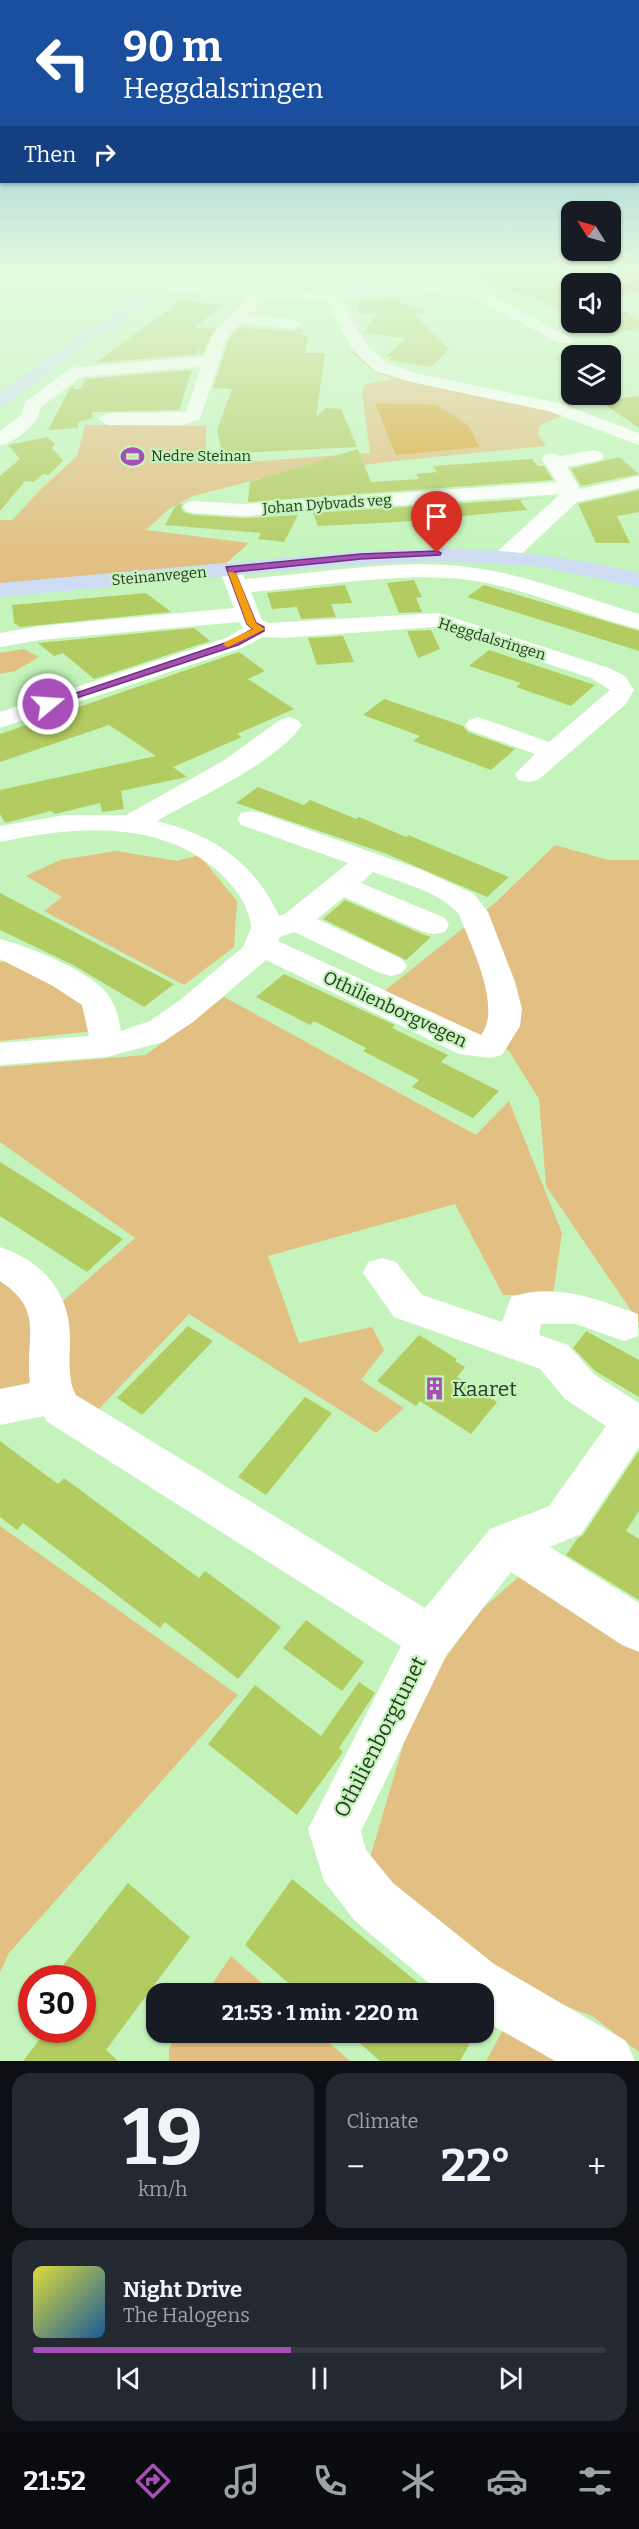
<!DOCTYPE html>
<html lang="en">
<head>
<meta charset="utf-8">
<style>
	:root { --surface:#171b24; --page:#242831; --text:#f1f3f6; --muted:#9ea1a6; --line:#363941; --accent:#a74eb9 }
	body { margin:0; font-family:Bitter,serif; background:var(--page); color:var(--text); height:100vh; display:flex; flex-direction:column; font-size:22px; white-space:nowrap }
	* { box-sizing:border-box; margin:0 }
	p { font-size:20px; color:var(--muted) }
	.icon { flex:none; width:33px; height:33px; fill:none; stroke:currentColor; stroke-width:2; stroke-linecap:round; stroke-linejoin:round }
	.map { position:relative; height:2061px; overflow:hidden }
	.side { display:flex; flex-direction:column; gap:12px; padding:12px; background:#0d0f14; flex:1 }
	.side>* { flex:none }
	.hud { position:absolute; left:0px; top:0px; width:639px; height:183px; box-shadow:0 2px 4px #0004; background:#1a4fa0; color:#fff; overflow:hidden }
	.needle { width:39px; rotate:307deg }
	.controls { position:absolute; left:561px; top:201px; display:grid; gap:12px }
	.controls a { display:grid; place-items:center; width:60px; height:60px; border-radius:12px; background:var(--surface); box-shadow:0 2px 4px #0004; font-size:30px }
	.speed { position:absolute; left:18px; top:1965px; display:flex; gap:12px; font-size:30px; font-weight:700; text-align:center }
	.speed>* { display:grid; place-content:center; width:78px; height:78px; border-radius:50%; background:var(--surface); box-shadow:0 2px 4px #0004; line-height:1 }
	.speed .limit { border:9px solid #d22; background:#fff; color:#111 }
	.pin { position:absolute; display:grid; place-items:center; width:51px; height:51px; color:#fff; margin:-62px -26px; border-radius:50% 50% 50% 0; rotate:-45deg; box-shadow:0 0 6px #0007 }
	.pin .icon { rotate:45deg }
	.me { position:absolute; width:66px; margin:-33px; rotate:72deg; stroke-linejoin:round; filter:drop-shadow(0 0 4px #0008) }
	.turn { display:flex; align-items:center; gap:21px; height:126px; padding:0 24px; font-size:27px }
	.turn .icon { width:78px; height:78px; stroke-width:2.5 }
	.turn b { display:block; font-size:42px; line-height:51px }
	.then { display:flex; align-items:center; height:57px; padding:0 24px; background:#0003; gap:12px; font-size:22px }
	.big { font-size:45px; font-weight:700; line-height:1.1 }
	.side .tile { flex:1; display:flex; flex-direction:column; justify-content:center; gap:9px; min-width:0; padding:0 21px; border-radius:18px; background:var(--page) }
	.side .dial { align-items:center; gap:0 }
	.dial b { font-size:78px; line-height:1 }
	.song { display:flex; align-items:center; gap:18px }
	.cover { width:72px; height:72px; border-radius:9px; background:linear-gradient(135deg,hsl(60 70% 55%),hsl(210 70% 35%)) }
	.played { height:6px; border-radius:3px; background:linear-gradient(90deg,var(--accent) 45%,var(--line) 45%) }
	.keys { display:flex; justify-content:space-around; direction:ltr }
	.heat { display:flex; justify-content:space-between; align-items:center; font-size:33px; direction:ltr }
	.side .tiles { flex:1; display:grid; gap:12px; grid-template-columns:1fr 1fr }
	.tile:last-child { grid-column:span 2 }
	.trip { position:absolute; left:146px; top:1983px; width:348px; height:60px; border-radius:18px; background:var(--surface); box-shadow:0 2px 4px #0004; font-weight:700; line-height:60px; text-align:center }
	.menu { display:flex; height:96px; justify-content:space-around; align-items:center; background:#090b0e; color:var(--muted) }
	.menu .icon { width:42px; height:42px }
	.menu .on { color:var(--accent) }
	.menu b { font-size:27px; color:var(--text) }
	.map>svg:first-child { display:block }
	.built { fill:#b7edad }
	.green { fill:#e2bf82 }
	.forest { fill:#dca537 }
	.building { fill:#b3cc61 }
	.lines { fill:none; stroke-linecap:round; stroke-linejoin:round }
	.minor { fill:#fff; fill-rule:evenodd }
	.major { fill:#cfddf4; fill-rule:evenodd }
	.route { fill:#a74eb9; stroke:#6d3378; stroke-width:1.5 }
	.slow { fill:#f59e0b }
	.labels { text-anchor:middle; stroke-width:4.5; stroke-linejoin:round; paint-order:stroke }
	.far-poi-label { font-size:15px; fill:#283a24; stroke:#c4f4bb; text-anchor:start }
	.far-street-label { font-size:15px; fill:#283a24; stroke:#c4f4bb }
	.street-label { font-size:18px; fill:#283a24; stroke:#c4f4bb }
	.near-poi-label { font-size:21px; fill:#283a24; stroke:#c4f4bb; text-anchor:start }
	.near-street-label { font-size:21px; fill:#283a24; stroke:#c4f4bb }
</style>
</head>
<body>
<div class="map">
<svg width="639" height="2061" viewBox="0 0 639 2061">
	<rect width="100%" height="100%" fill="#c4f4bb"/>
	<path class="built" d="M0,272h65l-22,10 -43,-4z"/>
	<path class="green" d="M360,349l21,18 187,46 -29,13 -1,8 8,12 -151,15 -132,17 -70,18 -24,13 -23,21 103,13 -25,22 -224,19v-64h12l31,-33 34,-31 8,-31 121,1v31l12,7 152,-11 -8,-59 2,-9 30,-6 -16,-5 -27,-21z
		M24,649l15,8 -24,14 -15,3v-21z
		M555,845l53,15h31v462l-93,-136 -7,-87 -30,-48 -127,-58 114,-91z
		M116,851l61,10 22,-6 38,46 -3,46 -50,38 -140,-74 18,-14 -36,-21 34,-16z
		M17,961l67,38 11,32 -95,10v-79z
		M224,997l252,138 33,-34 53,132 -9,62h-50l-48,-91 -187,52 31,87 73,-16 12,23 -23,30 43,28 -28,25 -187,-119 -91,96 -26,-17 -9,-92 72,-63 -135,-96v-75l146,-12z
		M0,1281l20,13 10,13 3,69 -5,8 -28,13z
		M0,1526l238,169 -229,258 -9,19z
		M523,1573l116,77v402l-47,-36 -103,-39 -122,-109 51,-173 63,-85z
		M231,1956l42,37h-67z
		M504,2028l59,16 -9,17h-68z
		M179,2033h139l32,28h-181v-13z"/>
	<path class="forest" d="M570,272h69v20l-19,2 -9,-4 -1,-6 -15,-1z
		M375,403l62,2 32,21 10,21 -83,8z"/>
	<path class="building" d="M475,272h56l8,5 13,-2 20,10v33l-39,-21 -8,1z
		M400,297v5l26,11 -11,1 34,35 -18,18 -42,-7 4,-3 -7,-1 20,-18 -42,-5 13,-19 -17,-1 1,-3h-4l2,-11z
		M181,300l41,5 -28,23h22l-14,26h-2l-1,-7 -3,7 -100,9z
		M610,305l29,14v9l-35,7 -23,-13h29z
		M239,328l54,3 10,-2 -1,6h6l-3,18h20l-9,64 10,-9 15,1 16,38 -135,7 -5,-24 15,-41 -19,-1 16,-49z
		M192,370l-13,40 -87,2 1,6 -15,4v6l-30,2 22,-42 4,-3v4h7l4,-10z
		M639,396v32l-39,-27z
		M47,437l8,7 -3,4 11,13 -15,14 -5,-1 -9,8 -9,-1 -25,30v-35l20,-17 -12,-14z
		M358,449l13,33 48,-3 -3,-5 21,-2 -4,-6 99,-7 6,7h6l9,14 -305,22 2,-20z
		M619,457l20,17 -58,12 -10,-17z
		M639,490v22l-22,4 13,27h-34l-18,-39z
		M554,497l-34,3 7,10 -128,12 -81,4 -5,-13z
		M183,503l-2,4 3,5 9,3 52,3 53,-3 -14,27 -26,-3 3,-6 -96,-8 11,-20z
		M414,580l8,17 -6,1 6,14 -23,1 -12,-30z
		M345,585l7,18 -21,1 5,13 -35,2 -4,-12 -25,2 -5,-16z
		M484,585l155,46v20l-172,-54z
		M146,593l25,19 -151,15 -6,-4 -2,-18z
		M194,628l16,13 -116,38 -31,-26 -9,3 -16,-13z
		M431,630l9,19 -22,9 -11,-27z
		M343,636l11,26 -37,3 -9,-27z
		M489,650l106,35 -24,21 -55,-19 5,-4 -52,-17z
		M239,652l26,19 -17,8 46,30 -57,25 5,3 -69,30 14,10 -66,14 3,18 -22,3 -2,-9 -45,11 -4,-3 -46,12 -5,-9v-24l156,-34 -47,-31 -109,37v-28z
		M384,699l59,20 20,7 5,6 47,17 -24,21 -78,-29 7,-5 -57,-21z
		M258,787l46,18 6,-5 46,19 3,-2 47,20 2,-2 101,42 -22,20 -100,-43 -151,-51z
		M0,893l174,91 -30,23 -71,-42 -73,-35z
		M345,900l77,34 9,3 -25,23 -83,-41z
		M284,974l111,51 -3,3 56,27 -7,7 58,29 -26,27 -61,-31 7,-7 -56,-29 3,-3 -52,-27 -4,4 -54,-28z
		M0,1162l123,77 -36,33 -87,-56z
		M188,1326l25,15 -71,74 -25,-17z
		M586,1331l53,29v37l-44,-26 -22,-23z
		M419,1335l38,24 -2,2 10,6 -8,10 40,25 -26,32 -51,-33 -4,5 -39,-25z
		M305,1397l27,16 -66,82 -28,-18z
		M0,1441l58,43 6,-6 135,100 6,-7 76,56 -43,52 -73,-57 -5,6 -137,-105 -6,7 -17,-13z
		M639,1451v60l-13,20 13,8v61l-73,-45 12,-17 5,-3z
		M306,1620l58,42 -22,29 -59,-43z
		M359,1682l16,11 -36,55 4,4 -46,63 -89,-71 47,-59 66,51z
		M292,1879l136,112 3,3h-130l-56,-49z
		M128,1883l62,54 -84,113 12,11h-95l24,-31h35v-52h-29z
		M347,2032h129l-16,29h-80z"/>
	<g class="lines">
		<path class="minor" d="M154,277l11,5 143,9 124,-8 41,3 100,53 -2,4h-12l-89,-48 -38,-2 -91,5 26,48 20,17 28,10 144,30 80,30v12l-91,-34 -137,-29 -36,-11 -23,-22 -26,-50 -61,-1 -16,17 44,4 8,5 -8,5 -52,-6 -14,15 -27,81 -17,6h-76l-9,-6 9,-6 79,-1 15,-45 -120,10 -41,31c0,15 -25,34 -40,38v-15l22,-17 3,-12 45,-34 134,-12 9,-22 36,-37 -87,-6 -16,-9z
			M594,450l7,2 3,4 -3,4 -34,7 13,22 59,-13v12l-62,14 -62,58h-16l-3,-5 3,-5 61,-56 -315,22 -52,-3 -7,-2 -3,-4 3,-4 7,-2 52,3 312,-22 -15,-23 3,-4 7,-2 8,3z
			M230,562l8,2 7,15c67,-5 158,-21 223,-12 58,7 115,30 171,47v15c-57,-14 -112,-41 -170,-49 -63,-9 -154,7 -218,12l11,28 7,3 168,-10 8,2 164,53 16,8 9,14 -8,14 -88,76 -10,2 -10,-2 -3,-6 20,-20 -66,-24 -4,-5 4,-5 9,-3 9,3 62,22 61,-52 -19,-12 -156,-51 -153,11 -19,-1 -21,11 -242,80v-16l226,-74 17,-10 -4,-6 -199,18 -40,7v-14l40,-7 194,-18 -15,-39 3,-5z
			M289,717l9,3 4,5c-26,38 -105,73 -145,96 56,14 97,41 122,95l6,-2 63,-51 -107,-38 -4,-6 4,-6 10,-2 10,2 161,57 52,24 14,18 27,70 7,27 -2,17 -18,29 -12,3 -31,-4 -193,-94 -73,62 -30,20 -57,15 -106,8v-22l89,-7 -7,-31 -29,-19 -53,-27v-20c28,7 87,31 106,53 9,11 13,25 15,39l29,-10 30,-21 63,-53 8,-19c-1,-21 -17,-42 -31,-55 -60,-55 -147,-47 -220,-31v-16l65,-11h61l97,-54 57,-41zM373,872c27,10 67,20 86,42 11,30 44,94 22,121l-203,-94 2,-4 14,-5 86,41 11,3 11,-3 5,-7 -5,-7 -85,-40 27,-22 79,35 11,2 11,-2 4,-7 -4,-7 -84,-35z
			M0,1247c43,14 71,47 70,93 0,18 -3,39 6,55l349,213 65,-79 59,-23 57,-80 -41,-27 -25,-30 -146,-52 -31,-44 5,-11 14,-4 14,4 26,33 80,27 9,-25c44,-15 86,2 127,17v22l-14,5 -48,-17h-35l-2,11 29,10 27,30 44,28v44l-58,87 -31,13 89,56v49l-17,-7 -111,-73 -64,82 -86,177 5,19 27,33 101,81 132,77 9,20h-80l-72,-41v-26h-41l-87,-73 -31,-40 -16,-52 93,-183 -355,-225 -2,-5 -44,9v-36l30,-6c-6,-45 16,-72 -30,-102z"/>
		<path class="major" d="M172,272h17l-80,59 -12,5 -91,70 -6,1v-14l85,-63 12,-5z
			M436,548c70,1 135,9 203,25v14l-104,-21 -99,-5 -99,5 -337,31v-14l337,-30z"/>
	</g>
	<linearGradient id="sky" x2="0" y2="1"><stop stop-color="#65a8ca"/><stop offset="0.48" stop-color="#e4fae0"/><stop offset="1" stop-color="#e4fae0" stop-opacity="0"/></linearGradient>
	<rect width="639" height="561" fill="url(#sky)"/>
	<path class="route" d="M437,551l4,2 -1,2 -79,4 -126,13 21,51 8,4v4l-26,14 -186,61 -9,-2 188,-63 22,-12 -6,-5 -21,-57 135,-13z"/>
	<path class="slow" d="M228,572l8,1 20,50 9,6 -37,18 -5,-2 2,-3 28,-13 -6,-5z"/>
	<defs>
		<symbol id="stadium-bare" viewBox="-9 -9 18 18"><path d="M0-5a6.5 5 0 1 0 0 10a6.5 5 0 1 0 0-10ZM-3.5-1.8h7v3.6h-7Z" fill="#a74eb9" stroke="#c4f4bb" stroke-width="2.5" paint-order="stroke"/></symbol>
		<symbol id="building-bare" viewBox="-9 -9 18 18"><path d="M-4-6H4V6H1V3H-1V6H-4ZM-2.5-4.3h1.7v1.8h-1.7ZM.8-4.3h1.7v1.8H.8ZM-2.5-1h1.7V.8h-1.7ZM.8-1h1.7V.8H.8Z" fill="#a74eb9" stroke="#c4f4bb" stroke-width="2.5" paint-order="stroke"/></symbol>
	</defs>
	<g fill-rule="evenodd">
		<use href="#stadium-bare" x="116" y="440" width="33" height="33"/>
		<use href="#building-bare" x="418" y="1372" width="33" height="33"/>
	</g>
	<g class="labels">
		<g class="far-poi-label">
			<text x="151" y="461">Nedre Steinan</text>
		</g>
		<g class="far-street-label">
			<text transform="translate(327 504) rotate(-4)" y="5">Johan Dybvads veg</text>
			<text transform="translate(159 576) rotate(-5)" y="5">Steinanvegen</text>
			<text transform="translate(492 639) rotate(17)" y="5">Heggdalsringen</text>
		</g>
		<g class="street-label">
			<text transform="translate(395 1009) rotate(25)" y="6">Othilienborgvegen</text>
		</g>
		<g class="near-poi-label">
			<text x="452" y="1396">Kaaret</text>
		</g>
		<g class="near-street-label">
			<text transform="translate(380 1737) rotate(-63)" y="7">Othilienborgtunet</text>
		</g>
	</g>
</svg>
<div class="controls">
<a><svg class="needle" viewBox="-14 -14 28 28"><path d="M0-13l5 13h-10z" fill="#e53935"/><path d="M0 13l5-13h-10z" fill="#9ea1a6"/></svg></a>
<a><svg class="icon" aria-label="sound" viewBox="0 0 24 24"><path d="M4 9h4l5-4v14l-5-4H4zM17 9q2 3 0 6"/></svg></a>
<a><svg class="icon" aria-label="layers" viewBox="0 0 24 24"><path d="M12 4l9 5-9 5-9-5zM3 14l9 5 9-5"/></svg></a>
</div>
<div class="speed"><div class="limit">30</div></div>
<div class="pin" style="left:437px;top:553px;background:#d93025"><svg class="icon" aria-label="arrive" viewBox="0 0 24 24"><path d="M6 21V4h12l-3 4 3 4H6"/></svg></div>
<svg class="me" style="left:48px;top:704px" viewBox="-20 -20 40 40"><circle r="17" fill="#a74eb9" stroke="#fff" stroke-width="3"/><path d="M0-11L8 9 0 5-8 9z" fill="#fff"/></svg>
<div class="trip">21:53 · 1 min · 220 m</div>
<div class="hud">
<div class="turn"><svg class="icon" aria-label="left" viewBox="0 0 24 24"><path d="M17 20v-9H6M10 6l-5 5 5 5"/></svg><div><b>90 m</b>Heggdalsringen</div></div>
<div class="then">Then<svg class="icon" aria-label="right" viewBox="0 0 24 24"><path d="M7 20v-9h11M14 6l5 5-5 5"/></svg></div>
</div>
</div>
<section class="side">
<div class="tiles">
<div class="tile dial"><b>19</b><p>km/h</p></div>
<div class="tile"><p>Climate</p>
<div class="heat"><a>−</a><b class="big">22°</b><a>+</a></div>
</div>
<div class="tile">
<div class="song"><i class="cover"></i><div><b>Night Drive</b><p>The Halogens</p></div></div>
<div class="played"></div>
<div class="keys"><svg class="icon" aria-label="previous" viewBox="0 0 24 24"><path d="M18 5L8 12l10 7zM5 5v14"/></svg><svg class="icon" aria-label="pause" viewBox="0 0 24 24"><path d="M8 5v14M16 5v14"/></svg><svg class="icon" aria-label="next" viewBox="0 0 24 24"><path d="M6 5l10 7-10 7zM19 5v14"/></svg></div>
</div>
</div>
</section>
<nav class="menu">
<b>21:52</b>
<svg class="icon on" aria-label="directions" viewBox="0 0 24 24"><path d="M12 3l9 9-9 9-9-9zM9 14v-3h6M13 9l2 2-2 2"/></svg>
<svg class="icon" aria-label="music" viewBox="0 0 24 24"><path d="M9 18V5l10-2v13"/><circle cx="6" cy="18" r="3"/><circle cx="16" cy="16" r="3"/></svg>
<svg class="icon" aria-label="phone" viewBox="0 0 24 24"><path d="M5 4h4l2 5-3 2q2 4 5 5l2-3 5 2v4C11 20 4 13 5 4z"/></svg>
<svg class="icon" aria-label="climate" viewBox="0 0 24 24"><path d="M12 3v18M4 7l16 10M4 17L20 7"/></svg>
<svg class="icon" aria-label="car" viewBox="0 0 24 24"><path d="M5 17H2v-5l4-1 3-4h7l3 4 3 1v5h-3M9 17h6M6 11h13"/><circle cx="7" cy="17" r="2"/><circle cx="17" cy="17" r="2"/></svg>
<svg class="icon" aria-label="filters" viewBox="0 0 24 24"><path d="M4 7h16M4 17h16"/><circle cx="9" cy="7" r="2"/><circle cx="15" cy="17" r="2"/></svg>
</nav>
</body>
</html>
